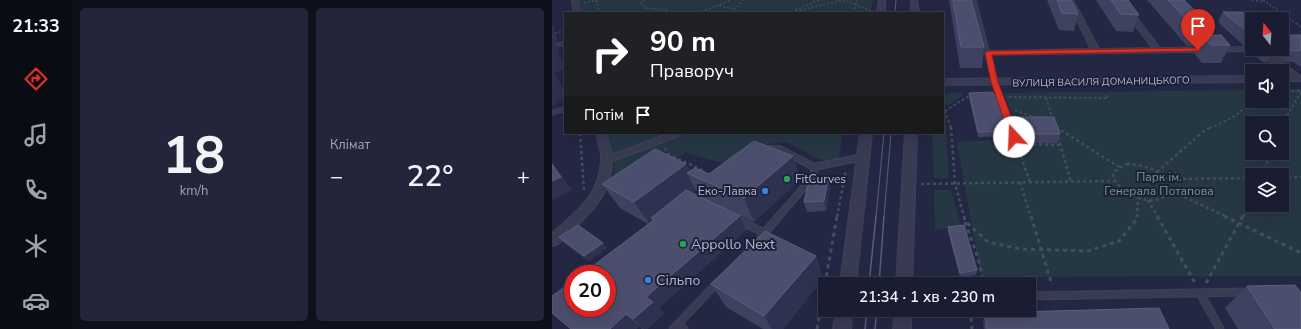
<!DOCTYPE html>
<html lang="uk">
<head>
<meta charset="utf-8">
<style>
	:root { --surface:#1a1d32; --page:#23263a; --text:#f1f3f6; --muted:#9fa2ac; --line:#383b4d; --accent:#d93025 }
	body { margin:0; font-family:"Nunito Sans",sans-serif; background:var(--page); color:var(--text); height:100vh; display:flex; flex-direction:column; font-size:15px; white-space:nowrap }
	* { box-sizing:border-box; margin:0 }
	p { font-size:13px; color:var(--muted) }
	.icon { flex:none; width:22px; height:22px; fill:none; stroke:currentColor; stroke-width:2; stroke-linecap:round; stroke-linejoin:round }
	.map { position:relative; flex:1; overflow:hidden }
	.details { display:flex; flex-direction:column; gap:8px; padding:8px; background:#0e101c; width:480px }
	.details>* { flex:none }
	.banner { position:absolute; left:12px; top:12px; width:380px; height:122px; border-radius:0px; box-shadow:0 4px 16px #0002,0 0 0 1px var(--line); background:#202124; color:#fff; overflow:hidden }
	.needle { width:26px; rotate:343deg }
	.controls { position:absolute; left:693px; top:12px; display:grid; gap:8px }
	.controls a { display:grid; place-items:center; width:44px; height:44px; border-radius:0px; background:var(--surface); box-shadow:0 4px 16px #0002,0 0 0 1px var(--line); font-size:20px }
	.speed { position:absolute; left:12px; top:265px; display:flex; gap:8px; font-size:20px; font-weight:700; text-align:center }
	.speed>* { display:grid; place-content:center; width:52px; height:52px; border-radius:50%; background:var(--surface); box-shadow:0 4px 16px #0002,0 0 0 1px var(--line); line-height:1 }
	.speed .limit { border:6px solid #d22; background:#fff; color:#111 }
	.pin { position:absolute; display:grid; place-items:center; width:34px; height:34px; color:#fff; margin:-41px -17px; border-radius:50% 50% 50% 0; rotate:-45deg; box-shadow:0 0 4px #0007 }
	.pin .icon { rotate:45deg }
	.me { position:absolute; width:44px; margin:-22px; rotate:340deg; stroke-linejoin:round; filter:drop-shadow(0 0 3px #0008) }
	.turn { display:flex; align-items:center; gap:14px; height:84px; padding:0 20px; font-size:18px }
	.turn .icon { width:52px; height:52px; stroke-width:2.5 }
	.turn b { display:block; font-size:28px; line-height:34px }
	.then { display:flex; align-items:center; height:38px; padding:0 20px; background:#0003; gap:8px; font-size:15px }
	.big { font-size:30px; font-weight:600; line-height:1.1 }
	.details .tile { flex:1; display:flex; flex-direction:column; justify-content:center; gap:6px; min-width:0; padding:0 14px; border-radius:6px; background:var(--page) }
	.details .dial { align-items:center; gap:0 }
	.dial b { font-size:52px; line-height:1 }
	.heat { display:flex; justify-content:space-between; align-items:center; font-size:22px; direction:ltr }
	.details .tiles { flex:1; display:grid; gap:8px; grid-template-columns:repeat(2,1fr) }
	.trip { position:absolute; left:266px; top:277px; width:218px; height:40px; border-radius:0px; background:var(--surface); box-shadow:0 4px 16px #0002,0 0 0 1px var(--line); font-weight:600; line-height:40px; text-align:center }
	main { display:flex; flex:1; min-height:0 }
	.tabs { display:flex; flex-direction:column; width:72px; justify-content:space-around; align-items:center; background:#0a0c14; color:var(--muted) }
	.tabs .icon { width:28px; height:28px }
	.tabs .selected { color:var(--accent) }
	.tabs b { font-size:18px; color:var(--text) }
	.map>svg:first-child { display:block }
	.green { fill:#263744; fill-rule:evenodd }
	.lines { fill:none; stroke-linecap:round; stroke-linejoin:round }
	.service-far3-casing { stroke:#3f4159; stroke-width:5 }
	.service-far2-casing { stroke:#3f4159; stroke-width:6 }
	.service-far1-casing { stroke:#3f4159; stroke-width:8 }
	.service-casing { stroke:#3f4159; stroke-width:9 }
	.minor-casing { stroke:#3f4159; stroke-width:2 }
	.tertiary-casing { stroke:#3f4159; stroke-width:2 }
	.path-far3 { stroke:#3f505c; stroke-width:1.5; stroke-dasharray:2 2; stroke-linecap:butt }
	.path-far2 { stroke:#3f505c; stroke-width:2; stroke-dasharray:2.5 2.5; stroke-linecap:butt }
	.path-far1 { stroke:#3f505c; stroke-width:2.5; stroke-dasharray:3 3; stroke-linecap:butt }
	.path { stroke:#3f505c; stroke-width:3; stroke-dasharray:4 4; stroke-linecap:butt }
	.service-far3 { stroke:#383b52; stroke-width:3.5 }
	.service-far2 { stroke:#383b52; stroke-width:4.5 }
	.service-far1 { stroke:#383b52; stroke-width:5.5 }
	.service { stroke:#383b52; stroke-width:7 }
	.minor { fill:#383b52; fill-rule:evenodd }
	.tertiary { fill:#383b52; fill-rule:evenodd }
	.tram-far1 { stroke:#5a5d7a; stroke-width:1 }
	.tram { stroke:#5a5d7a; stroke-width:1.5 }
	.wall { fill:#3e4261; fill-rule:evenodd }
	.shaded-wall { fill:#2e3250 }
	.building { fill:#4b4e6d; stroke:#5b5f7c }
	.route { fill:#d93025; stroke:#8d1f18 }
	.leisure-dot { fill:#2e9e5b; stroke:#1d1f38; stroke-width:1.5 }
	.shop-dot { fill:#3f7fe0; stroke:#1d1f38; stroke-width:1.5 }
	.labels { text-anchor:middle; stroke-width:4; stroke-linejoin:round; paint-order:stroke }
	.far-street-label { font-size:10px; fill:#b5b7cc; stroke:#1d1f38 }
	.park-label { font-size:12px; fill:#6a9f87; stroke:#1d1f38 }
	.poi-label { font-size:12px; fill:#b5b7cc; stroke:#1d1f38; text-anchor:start }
	.near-poi-label { font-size:14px; fill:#b5b7cc; stroke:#1d1f38; text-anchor:start }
</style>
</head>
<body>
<main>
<nav class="tabs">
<b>21:33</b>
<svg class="icon selected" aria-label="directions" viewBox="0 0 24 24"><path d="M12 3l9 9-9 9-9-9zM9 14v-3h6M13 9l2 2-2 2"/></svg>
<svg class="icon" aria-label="music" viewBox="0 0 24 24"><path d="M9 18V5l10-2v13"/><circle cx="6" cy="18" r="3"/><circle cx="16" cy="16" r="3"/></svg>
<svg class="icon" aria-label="phone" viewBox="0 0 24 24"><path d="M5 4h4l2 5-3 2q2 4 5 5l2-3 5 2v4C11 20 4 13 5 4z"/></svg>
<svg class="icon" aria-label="climate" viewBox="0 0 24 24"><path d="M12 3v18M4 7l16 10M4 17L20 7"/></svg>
<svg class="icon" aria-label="car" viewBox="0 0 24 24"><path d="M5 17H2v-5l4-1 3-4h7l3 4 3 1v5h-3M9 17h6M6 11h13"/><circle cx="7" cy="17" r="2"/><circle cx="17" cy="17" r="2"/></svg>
</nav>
<section class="details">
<div class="tiles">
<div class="tile dial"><b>18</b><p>km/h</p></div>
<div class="tile"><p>Клімат</p>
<div class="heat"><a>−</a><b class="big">22°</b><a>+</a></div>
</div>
</div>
</section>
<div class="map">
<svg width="749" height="329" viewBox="0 0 749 329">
	<rect width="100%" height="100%" fill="#232743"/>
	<path class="green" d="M26,0h295l-3,13h-288z
		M730,89h19v187l-320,1 -24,-135 61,-3 -2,-13 -12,-33 248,-3v11h30zM700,123h30v30h-30zM700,175h30v30h-30z
		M409,92l1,4 -15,10 -4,-7v-5z
		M391,118l3,8 3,53 -15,-1 -2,-45h11z
		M53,133h67l-55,20h-7z
		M134,133h157l-4,25c-17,6 -26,-2 -40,-10 -4,-2 -8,-4 -11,-5 -22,-3 -42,11 -61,21l-42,-11 -62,43 -16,-1c5,-12 8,-23 7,-36z
		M382,190h17l10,36 -26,4z"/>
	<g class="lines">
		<defs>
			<path id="service-far3" d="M422,0l15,57
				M0,46l13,-3"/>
			<path id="service-far2" d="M436,56l7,26 17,46
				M730,65l18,13
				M0,113l13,-4"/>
			<path id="service-far1" d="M459,127l4,10
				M215,149h13l34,18
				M55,160l71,-27
				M226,217l36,-41v-9l49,-10"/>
			<path id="service" d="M185,220l28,13
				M209,237l18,-21
				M648,293l20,36
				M477,296l218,-4
				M121,329l5,-5
				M132,329l-6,-5 40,-42"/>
			<path id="minor" d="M20,0h6l2,13h-6z
				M515,0h6l26,49 53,-1 -35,-48h6l37,48 89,-1h3v2l17,4 17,12 -4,2h-3l-16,-10 -15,-6 -260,4 -4,-2 4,-2 103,-2z
				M730,75h19v6h-19z
				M700,76v6l-309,3v-6z
				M44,133h10c2,8 6,18 6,27 1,37 -30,62 -55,85l-5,1v-13c24,-20 48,-39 49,-72 1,-9 -3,-19 -5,-28z"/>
			<path id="tertiary" d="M327,0h6v13h-8z
				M359,0h6l2,13h-8z
				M308,133h12l-16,151h-16z
				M353,133h12l-5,151h-16z
				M284,310h16l-1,19h-18z
				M343,310h16v19h-18z"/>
		</defs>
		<use href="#service-far3" class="service-far3-casing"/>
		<use href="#service-far2" class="service-far2-casing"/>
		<use href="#service-far1" class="service-far1-casing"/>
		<use href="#service" class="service-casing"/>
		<use href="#minor" class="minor-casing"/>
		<use href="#tertiary" class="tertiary-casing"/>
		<path class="path-far3" d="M44,0l4,13
			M93,0l-4,3 4,5 23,2 2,3
			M291,0l29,11
			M700,0l12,2
			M711,0l38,27
			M32,3l15,-3
			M167,6l16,3
			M243,10l24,-10
			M146,13l33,-13
			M180,13l11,-13
			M236,13l55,-13
			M302,13l3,-13
			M3,33l10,-2"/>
		<path class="path-far2" d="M730,91h19
			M457,97l99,1 -3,-5
			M494,98l7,22
			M391,106l8,22
			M463,110l21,8
			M393,111l27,-17
			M730,124l19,-32
			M503,126l3,2
			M658,128c15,-6 38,-16 42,-34"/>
		<path class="path-far1" d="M399,127l4,56 9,34
			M504,127l63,40
			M28,133l4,57
			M506,137l13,45
			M469,144l39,1
			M465,145l13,37
			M113,148l3,6 36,17 2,4
			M575,164c15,1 34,4 39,20 2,4 1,9 -2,12 -14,13 -48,-5 -51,-21l4,-6z
			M605,172l48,-42 7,-3
			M711,175l7,-22
			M730,178l19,-1
			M613,179l87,-1
			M468,182l11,35
			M369,184l193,-3
			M616,189l59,28
			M596,200l10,17
			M285,217l9,-47
			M585,217l1,-19
			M691,217l9,-19"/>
		<path class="path" d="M412,216l1,5 23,21 33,7 67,2 31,-10 18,-22v-3
			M479,216l21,69
			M605,216l38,67
			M672,216l77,37
			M413,222l13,36 6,26
			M654,283l37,-67
			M273,284l12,-68
			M418,310l2,19
			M265,329l8,-45"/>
		<use href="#service-far3" class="service-far3"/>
		<use href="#service-far2" class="service-far2"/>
		<use href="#service-far1" class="service-far1"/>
		<use href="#service" class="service"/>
		<use href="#minor" class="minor"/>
		<use href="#tertiary" class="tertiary"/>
		<path class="tram-far1" d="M343,13l1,-13
			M324,217l8,-84
			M332,217l7,-84"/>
		<path class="tram" d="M317,284l7,-68
			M327,284l5,-68
			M313,329l2,-19
			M323,329l2,-19"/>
	</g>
	<path class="wall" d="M397,0h22l13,47 -2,21h-22z
		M495,0h24l7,14 -4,17 -15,-1z
		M544,0h32l11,15 -6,17 -17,-1z
		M595,0h37l29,28 -3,7 20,10 -9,18h-19l-8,-10 3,-7h-10z
		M671,12l29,7v27h-8l-26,-24z
		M730,35h19v31h-2l-6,-4h-9l-11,-8 -5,8h-5l-8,-6 4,-7h23z
		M417,93l24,2 17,36 -1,5 -31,1 -9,-40z
		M465,117l43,17 -3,9h-37l-4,-17z
		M241,156l7,24 -46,42 -51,-23 37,17 6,14 -87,78 5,6 -17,15h-5l-3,-3 -3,3h-65l77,-105 -28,-16 -18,-24 84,-20 4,7 19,3zM144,190l4,7 -8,-4z
		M276,179l2,9 -4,23 -19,1 -3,-10z
		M396,227l29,43 -1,5 -16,2 -12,-45z
		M7,237l48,11 -18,13 -26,-19z
		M264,256l7,23 -40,50h-20l-37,-22 -15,-23z
		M695,286l54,43h-63l-13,-21z
		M433,313l184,16h-185l-1,-7z"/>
	<path class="shaded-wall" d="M0,24l6,17 -3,1 3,6 2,5 -2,1 7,14v1l-11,4 5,7 6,14v5l-9,3 1,2 -5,2z
		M241,156l7,24 -46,42 -10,-24z
		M0,162l20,28 -20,10z
		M134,164l6,12 -5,-3 9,17 -40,32 -2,-2 -3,-2 4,5 -4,3 -17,-24z
		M276,179l2,9 -4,23 -2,-10z
		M188,216l6,14 -87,78 5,6 -17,15h-4l-10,-10 13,-22z
		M51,243l4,5 -18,13 -5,-5z
		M264,256l7,23 -40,50h-11l-8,-13z
		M74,314l13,12 -3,3h-26z"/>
	<path class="building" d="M401,0h18l13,47h-23z
		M505,0h14l7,14 -16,-1z
		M559,0h17l11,15 -18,-1z
		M616,0h16l29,28 -18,1z
		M671,12h19l10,7v15h-2z
		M669,35l9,10h-19l-9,-9z
		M730,35h19v15l-9,1 -10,-7z
		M441,92v3h5l12,36 -32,1 -9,-39z
		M465,117h37l6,17h-38z
		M202,141l39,15 -49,42 -57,-25 8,-5 14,6z
		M103,149l31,15 -52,38 -32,-18z
		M0,164l9,13 -9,4z
		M276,179l-4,22 -20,1 5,-22z
		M134,190l54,26 -94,81 7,5 -20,17 -7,-5 -16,15h-39l-19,-16v-17l21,-15v27h34v-34h-25l72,-54 -3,-2z
		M26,225l25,18 -19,13 -25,-19z
		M412,225l13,45 -17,3 -12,-46z
		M213,231l51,25 -52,60 -53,-32z
		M743,285l6,8v36h-26l-28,-43z
		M607,308l10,21h-182l-2,-16z"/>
	<path class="route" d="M646,48l2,1v2l-208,4 6,27 21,55 -5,3 -4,-3 -19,-55 -6,-29 3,-2z"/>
	<g class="leisure-dot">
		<circle cx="235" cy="179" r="4"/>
		<circle cx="131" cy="244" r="4"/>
	</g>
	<g class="shop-dot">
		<circle cx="213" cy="191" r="4"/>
		<circle cx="96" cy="280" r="4"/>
	</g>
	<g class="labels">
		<g class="far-street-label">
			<text transform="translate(549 81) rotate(-1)" y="4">ВУЛИЦЯ ВАСИЛЯ ДОМАНИЦЬКОГО</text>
		</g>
		<g class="park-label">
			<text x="607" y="181">Парк ім.<tspan x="607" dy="14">Генерала Потапова</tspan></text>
		</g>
		<g class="poi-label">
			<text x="243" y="183">FitCurves</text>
			<text x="205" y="195" text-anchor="end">Еко-Лавка</text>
		</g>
		<g class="near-poi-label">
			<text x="139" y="249">Appollo Next</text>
			<text x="104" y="285">Сільпо</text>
		</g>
	</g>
</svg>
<div class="controls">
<a><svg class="needle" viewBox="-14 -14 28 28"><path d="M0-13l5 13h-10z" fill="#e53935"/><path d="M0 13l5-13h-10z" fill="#9fa2ac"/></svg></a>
<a><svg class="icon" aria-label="sound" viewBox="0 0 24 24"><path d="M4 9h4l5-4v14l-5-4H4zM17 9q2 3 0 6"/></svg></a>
<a><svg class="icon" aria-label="search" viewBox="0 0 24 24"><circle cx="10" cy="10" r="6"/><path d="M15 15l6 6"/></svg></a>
<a><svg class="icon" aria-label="layers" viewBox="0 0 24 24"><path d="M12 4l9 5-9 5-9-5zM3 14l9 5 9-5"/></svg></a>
</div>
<div class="speed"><div class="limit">20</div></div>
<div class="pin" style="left:646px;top:50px;background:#d93025"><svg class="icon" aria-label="arrive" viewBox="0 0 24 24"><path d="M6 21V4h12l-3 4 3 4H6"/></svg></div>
<svg class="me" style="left:462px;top:137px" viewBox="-20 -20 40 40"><circle r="19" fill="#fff"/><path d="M0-13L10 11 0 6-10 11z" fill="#d93025"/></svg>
<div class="trip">21:34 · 1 хв · 230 m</div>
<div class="banner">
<div class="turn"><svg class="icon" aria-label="right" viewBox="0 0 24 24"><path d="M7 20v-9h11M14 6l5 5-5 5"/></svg><div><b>90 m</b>Праворуч</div></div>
<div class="then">Потім<svg class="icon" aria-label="arrive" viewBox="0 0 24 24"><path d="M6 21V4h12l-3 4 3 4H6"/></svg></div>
</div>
</div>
</main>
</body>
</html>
